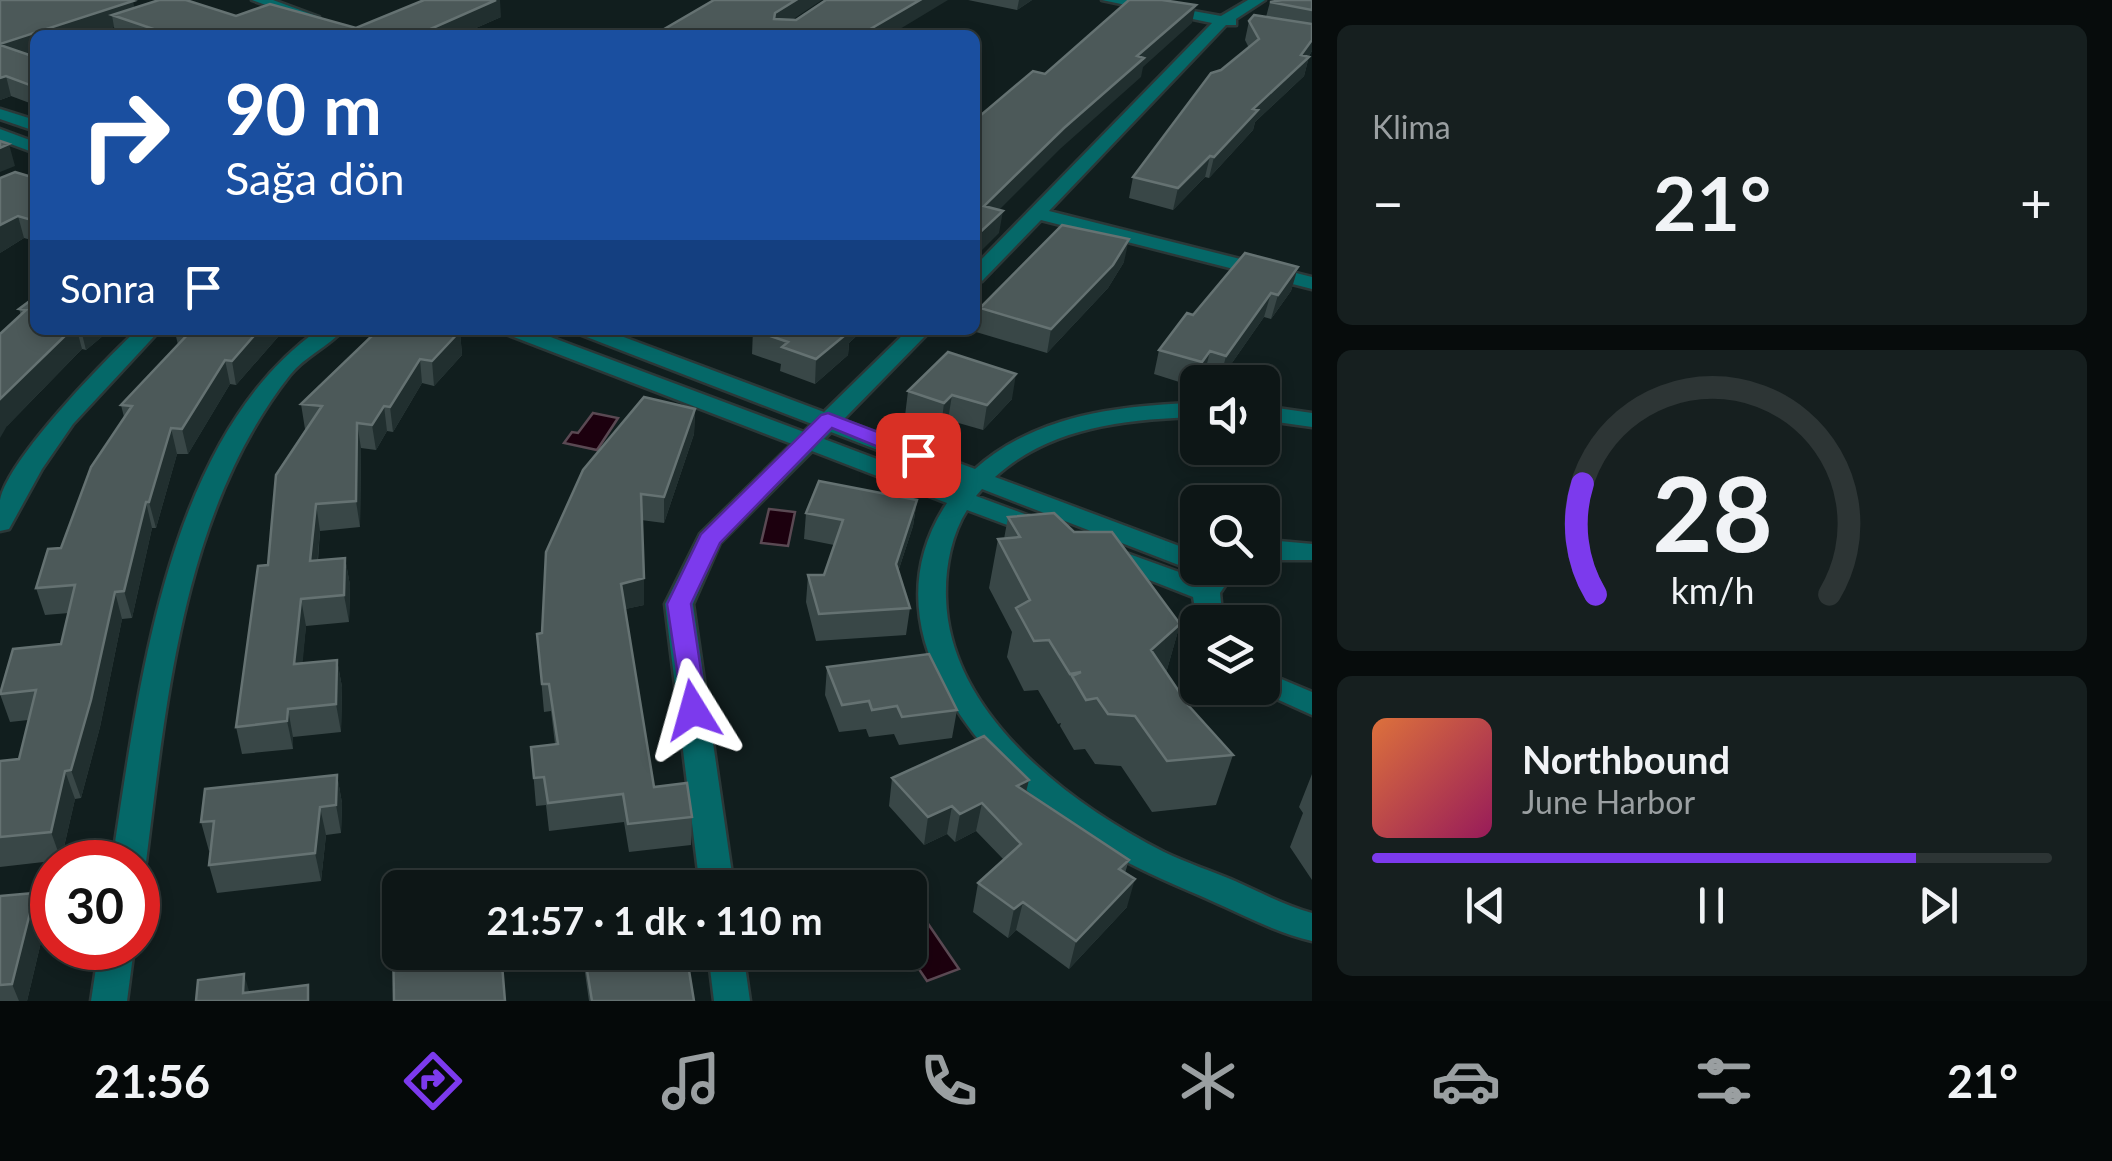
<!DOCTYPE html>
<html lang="tr">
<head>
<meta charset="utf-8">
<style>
	:root { --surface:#0d1616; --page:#161f1f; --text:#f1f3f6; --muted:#9a9fa1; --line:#2d3535; --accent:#7c3aed }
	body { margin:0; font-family:Lato,sans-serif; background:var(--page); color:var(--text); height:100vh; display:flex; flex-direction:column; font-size:38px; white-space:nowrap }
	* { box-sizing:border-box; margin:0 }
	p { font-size:32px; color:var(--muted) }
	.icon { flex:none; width:55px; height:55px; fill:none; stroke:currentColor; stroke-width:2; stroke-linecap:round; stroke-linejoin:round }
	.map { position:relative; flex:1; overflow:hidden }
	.drawer { display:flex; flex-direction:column; gap:25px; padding:25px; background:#070c0c; width:800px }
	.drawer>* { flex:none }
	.top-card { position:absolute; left:30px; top:30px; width:950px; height:305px; border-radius:15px; box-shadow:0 5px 15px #0003,0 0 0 2px var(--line); background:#1a4fa0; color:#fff; overflow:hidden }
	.tools { position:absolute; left:1180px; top:365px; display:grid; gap:20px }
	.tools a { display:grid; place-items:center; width:100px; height:100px; border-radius:15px; background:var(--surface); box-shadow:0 5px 15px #0003,0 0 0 2px var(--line); font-size:50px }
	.speed { position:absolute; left:30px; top:840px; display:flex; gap:20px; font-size:50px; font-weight:700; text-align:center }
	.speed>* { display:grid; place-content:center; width:130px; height:130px; border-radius:50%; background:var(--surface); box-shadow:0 5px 15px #0003,0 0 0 2px var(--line); line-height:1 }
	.speed .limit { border:15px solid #d22; background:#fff; color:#111 }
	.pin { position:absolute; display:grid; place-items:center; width:85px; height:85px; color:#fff; margin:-42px; border-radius:20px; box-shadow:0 5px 15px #0006 }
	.me { position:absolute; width:110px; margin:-55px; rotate:352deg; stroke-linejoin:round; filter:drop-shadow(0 0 8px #0008) }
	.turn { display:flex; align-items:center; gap:35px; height:210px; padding:0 30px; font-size:45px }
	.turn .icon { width:130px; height:130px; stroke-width:2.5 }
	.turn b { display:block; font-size:70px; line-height:85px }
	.then { display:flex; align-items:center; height:95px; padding:0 30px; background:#0003; gap:20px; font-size:38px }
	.big { font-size:75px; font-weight:700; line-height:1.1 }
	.drawer .tile { flex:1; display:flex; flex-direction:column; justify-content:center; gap:15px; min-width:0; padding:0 35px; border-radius:15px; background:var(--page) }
	.drawer .dial { align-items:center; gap:0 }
	.dial svg { height:260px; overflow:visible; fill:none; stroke:var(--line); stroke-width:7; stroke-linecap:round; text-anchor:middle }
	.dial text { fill:var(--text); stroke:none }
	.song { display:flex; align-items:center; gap:30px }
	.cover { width:120px; height:120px; border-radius:15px; background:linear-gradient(135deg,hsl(20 70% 55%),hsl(330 70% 35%)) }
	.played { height:10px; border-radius:5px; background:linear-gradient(90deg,var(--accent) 80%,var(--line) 80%) }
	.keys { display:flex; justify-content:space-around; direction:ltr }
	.heat { display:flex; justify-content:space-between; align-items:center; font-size:55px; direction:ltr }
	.trip { position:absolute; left:382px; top:870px; width:545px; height:100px; border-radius:15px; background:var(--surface); box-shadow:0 5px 15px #0003,0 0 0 2px var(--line); font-weight:700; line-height:100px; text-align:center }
	.menu { display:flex; height:160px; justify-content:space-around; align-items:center; background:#050909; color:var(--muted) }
	.menu .icon { width:70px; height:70px }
	.menu .current { color:var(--accent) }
	.menu b { font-size:45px; color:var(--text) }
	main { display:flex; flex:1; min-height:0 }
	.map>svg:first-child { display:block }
	.water { fill:#1c000e; stroke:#5a4953; stroke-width:2.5 }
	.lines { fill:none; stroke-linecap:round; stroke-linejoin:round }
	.minor-casing { stroke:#2b3838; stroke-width:5 }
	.minor { fill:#056868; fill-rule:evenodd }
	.wall { fill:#394747 }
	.shaded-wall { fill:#212f2f }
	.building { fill:#4c5959; stroke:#657272; stroke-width:2.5 }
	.route { fill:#7c3aed; stroke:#51269a; stroke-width:2.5 }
</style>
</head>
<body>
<main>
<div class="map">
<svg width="1312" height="1001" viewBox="0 0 1312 1001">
	<rect width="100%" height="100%" fill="#111e1e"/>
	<path class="water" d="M593,413l25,5 -21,32 -33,-7 8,-11 6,1z
		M769,509l26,3 -7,34 -27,-3z
		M920,912l39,57 -32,12 -19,-28 2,-37z"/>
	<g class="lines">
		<defs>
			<path id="minor" d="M252,0h21l46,17 -12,3z
				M1102,0h30l89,16 27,-16h17l-29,19v6h-10l-177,186 263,66v12l-271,-69 -59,61 -7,2v-17l237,-243z
				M0,109l35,11v11l-35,-12z
				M0,129l35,13v11l-35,-13z
				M137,330h23l-87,94 -31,45 -33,60 -9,2c0,-10 0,-22 0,-31 9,-42 104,-139 137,-170z
				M318,330h25c-15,17 -38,26 -53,45 -107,136 -123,322 -144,487l-8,10v-10h-26c27,-172 53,-423 206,-532z
				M502,330h30l272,102 8,-8 -233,-90 -4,-4h30l219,82 84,-82h23l-88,90 132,49c60,-54 145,-64 223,-66v14c-72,2 -148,10 -203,60l203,76v15l9,1h-18l-207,-80 -6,7 70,26 4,6 -13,8 -70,-26c-16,25 -22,59 -21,88 3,116 124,206 218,254 23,11 47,19 71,29 25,11 50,25 77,32v28c-35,-8 -66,-25 -98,-39 -35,-16 -70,-29 -103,-49 -111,-67 -255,-213 -164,-350l-135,-52 -92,92 -27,61 41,284h-34l-35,-284 35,-70 92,-90 -286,-110zM831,432l130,50 -5,7 -132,-50z
				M1262,406l50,7v14l-50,-7z
				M1279,541l33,3v16h-50v-16z
				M1107,546l94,34 9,-12h27l-17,25 3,29h-25v4l-5,-29 -95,-37 -4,-6 4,-6z
				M1262,671l50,21v23l-60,-27h10z
				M99,948h35l-7,53h-36z
				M708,952h35l7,49h-36z"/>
		</defs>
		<use href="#minor" class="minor-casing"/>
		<use href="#minor" class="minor"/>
	</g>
	<path class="wall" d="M0,0l236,16 120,12 145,-11 -41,18h-340l-4,-1 -2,-7 -84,28 5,2v48l-24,-9 -11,4z
		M968,0h64l-15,10z
		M1312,0v51l-3,5 -5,20 -49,46 -2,8 -44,48 -4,-1 -32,33 -44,-12 4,-21 88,-107 28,-22 -4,-8 4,-19 17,-4 4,-15z
		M35,178v63l-11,-3 -24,15z
		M1124,262l-16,26 -61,65 -71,-21 4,-24z
		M1298,267l-7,24 -20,28 -7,-2 -44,63 -16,-4 -9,11 -41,-13 5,-24 34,-35z
		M35,297v33h75l-24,20 -4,-1 -75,77 14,-111 -2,-6z
		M284,330l-48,55 -6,-1 -42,70h-11l-21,74h-4l-20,90 -10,1 -22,108 -19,71 -6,1 -14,61 -61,7v-106l19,-2 9,-39 -18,2 -10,-28 61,-50 8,-31 -24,2 -9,-27 25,-40 63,-131 -3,-12 57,-60 -3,-13z
		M753,330h110l-14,13 -1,12 -33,29 -35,-13 1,-7 -29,-10z
		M460,331l2,24 -28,31 -12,-3 -29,49 -6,-1 -11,19 -15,-2 -1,79 -40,4 -2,30 27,-3 5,27 -1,37 -43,4 -4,37 35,-3 5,27 -1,45 -48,5v12l-51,5 -6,-27 32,-162 39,-136h-2l-4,-25z
		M908,391l104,8 -29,31 -35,-10 -7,8 -36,-12z
		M695,409l-1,25 -30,89 -23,-3 3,85 -19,4 29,178 38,30 -1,28 -62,7 -5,-30 -75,9 -3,-26 -10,1 -5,-59 24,-3 -4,-33 -7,1 -7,-78 5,-1z
		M917,500l-4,26 -15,46 12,36 -4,27 -90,6 -10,-39 2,-27h16l10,-30 -30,-6 2,-26z
		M1008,517l172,107 -14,49 22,32 45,50 -17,50 -64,7 -31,-46 -26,-2 -10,-15 -11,1 -14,-24 1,-3 -3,1 -20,-34 -14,1 -17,-34 5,-25 -23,-44 9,-49h6z
		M827,667l130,43 -5,28 -53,7 -5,-11 -25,3 -3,-8 -27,3 -14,-37z
		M1312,774v106l-22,-33 13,-34 -4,-6z
		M337,775l5,28 -1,30 -15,2 -5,46 -104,12 -8,-28 2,-15 -2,1 -8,-29z
		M892,778l134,14 103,68 -4,13 2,34 -58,62 -53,-39 -8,8 -35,-26 5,-29 26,-23 -28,-29 -21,11 -8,-8 -23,11 -35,-39z
		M35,893l11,28 -19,80h-27v-105z
		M582,952h104l8,49h-105z"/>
	<path class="shaded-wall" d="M496,0h4l1,17 -41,18h-43z
		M796,0h26l-48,32 1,-19z
		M920,0h28l-58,35h-30z
		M1019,0h13l-15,10z
		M133,1l4,18 -25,-4 2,12 -24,8h-55v18l-32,11 -3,-20z
		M1196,5l-4,18 -49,44 -2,10 -81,72 -79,79 3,-22 153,-150z
		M1312,40v11l-5,8 2,-2 -5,19 -49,46 -2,8 -44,48 5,-21 39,-48 48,-54z
		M6,76l5,20 -11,4v-22z
		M9,144l6,22 -15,6v-24z
		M1210,156l-5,21 -32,33 5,-22z
		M1003,211l-4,22 -24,24v-20z
		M35,215v26h-1l-6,-22z
		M18,216l6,22 -24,15v-28z
		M1129,239l-5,23 -16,26 -61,65 4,-24z
		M1298,267l-7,24 -20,28 7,-24z
		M1271,293l-7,24 -44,63 6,-24z
		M71,330h6l5,19 -75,77 -7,12v-39z
		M81,330h29l-24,20z
		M259,330h25l-48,55 -4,-24z
		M842,330h21l-14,13 -1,12 -33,29 1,-25z
		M460,331l2,24 -28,31 -2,-25z
		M1210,351l-6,25 -9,11 7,-25z
		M420,359l2,24 -29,49 -3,-25z
		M225,360l5,24 -42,70 -6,-25z
		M1016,374l-4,25 -29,31 4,-25z
		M952,395l-4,25 -7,8 3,-25z
		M384,406l3,25 -11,19 -4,-25z
		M695,409l-1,25 -30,89v-26z
		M357,423l4,25 -1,79 -4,-26z
		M171,428l6,26 -21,74 -7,-26z
		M917,500l-4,26 -21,64 4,-26z
		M146,502l6,26 -20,90 -8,-27z
		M316,504l4,27 -5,57 -5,-27z
		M345,558l5,27 -1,37 -5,-27z
		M644,578v27l-23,5v-26z
		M115,592l7,27 -22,108 -19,71 -10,-28z
		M301,599l5,27 -6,66 -6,-28z
		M1180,624l-14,49 -15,-23z
		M337,660l5,27 -1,45 -5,-28z
		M288,709l5,28v12l-6,-28z
		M65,771l10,28 -14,61 -10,-28z
		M337,775l5,28 -1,30 -5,-28z
		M1029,780l-7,28 -5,-22z
		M982,803l-6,28 -21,11 5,-28z
		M952,806l-5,28 -23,11 4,-28z
		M320,807l6,28 -5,46 -6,-28z
		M1135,879l-8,28 -58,62 7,-28z
		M35,893l11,28 -19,80h-8l-7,-17z
		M1023,902l-7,28 -8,8 6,-29z
		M244,974l8,27 -9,-8z"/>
	<path class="building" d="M0,0h128l5,1 -133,43z
		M159,0h27l50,16 34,-12 86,24 68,-28h72l-79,35h-246l-59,-20z
		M714,0h82l-21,13 -1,6 22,1 30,-20h94l-60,35h-206z
		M1129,0h33l34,5 -59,51 7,2 -80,70 -80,78 19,5 -28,26v-117l58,-49 12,3z
		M1282,0h30v10l-42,-8z
		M1254,15l58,9v16l-11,15 8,2 -56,52 5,1 -44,47 -4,-1 -32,32 -45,-11 78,-104 10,-3 38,-31 -10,-18z
		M0,45l35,12v30l-29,-11 -6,2z
		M0,141l9,3 -9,4z
		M15,172l20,6v37l-7,4 -10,-3 -18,9v-47z
		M1062,225l67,14 -16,26 -62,64 -71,-21z
		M1245,253l53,14 -20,28 -7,-2 -45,63 -16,-5 -8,11 -43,-12 28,-37 6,2z
		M35,297v33h36l-71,69v-65l26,-24 -7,-1z
		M177,330h82l-27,31 -7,-1 -43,69 -11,-1 -22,74h-3l-22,89 -9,1 -24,108 -20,70 -6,1 -14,61 -51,5v-76l19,-2 17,-69 -36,4 13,-45 48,-5 14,-59 -39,3 12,-39 13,-1 30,-81 41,-61 -11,-1 68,-72 -14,-1z
		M378,330l82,1 -28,30 -12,-2 -30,48 -6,-1 -12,19 -15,-2 -1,78 -40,3 -6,57 35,-3 -1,37 -43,4 -7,65 43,-4 -1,44 -48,5 -1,12 -51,6 22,-161 10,-1 8,-90 46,-69 -21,-2z
		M753,330h94l3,1 -34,28 -34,-12 6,-5z
		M948,352l68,22 -29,31 -35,-10 -8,8 -36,-12z
		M644,397l51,12 -31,88 -23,-3 3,84 -23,6 33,203 33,-4 5,34 -64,7 -5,-30 -75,9 -4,-26 -10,1 -3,-31 27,-3 -9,-60h-7l-5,-50 5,-1 4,-81 37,-82z
		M819,481l98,19 -21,64 14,44 -91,6 -11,-39h16l19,-55 -37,-7z
		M1054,513l20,19h38l68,92 -29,26 37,55 45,50 -66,6 -32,-45 -27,-2 -11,-16 -11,2 -14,-24 9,-4 -11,2 -21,-34 -15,1 -18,-33 14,-8 -32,-61 22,-2 -12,-20z
		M929,654l28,56 -55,7 -5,-11 -25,4 -3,-9 -27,4 -15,-38z
		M984,736l45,44 -12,6 112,74 -10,9 16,10 -59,62 -53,-39 -9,7 -36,-26 43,-39 -39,-41 -22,11 -8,-8 -24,11 -36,-39z
		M337,775l-1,30 -16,2 -5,46 -106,12 5,-44 -13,1 4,-33z
		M35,893l-23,91 -12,1v-89z
		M400,936v16h101l4,49h-111l-1,-64z
		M584,952h102l8,49h-102z
		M244,974l-1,19 65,-8v16h-112l2,-21z"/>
	<path class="route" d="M828,413l97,37 4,5 -11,7 -8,-2 -78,-32 -112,115 -29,61 16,106 -4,7h-19l-17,-113 34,-70 120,-119z"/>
</svg>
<div class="tools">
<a><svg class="icon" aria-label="sound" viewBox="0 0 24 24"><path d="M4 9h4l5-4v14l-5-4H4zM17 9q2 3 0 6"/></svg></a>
<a><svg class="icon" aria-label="search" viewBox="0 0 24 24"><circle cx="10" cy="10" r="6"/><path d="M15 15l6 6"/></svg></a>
<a><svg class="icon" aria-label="layers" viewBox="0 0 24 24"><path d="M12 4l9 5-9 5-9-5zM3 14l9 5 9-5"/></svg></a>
</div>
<div class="speed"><div class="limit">30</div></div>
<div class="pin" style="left:918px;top:455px;background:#d93025"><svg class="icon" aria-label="arrive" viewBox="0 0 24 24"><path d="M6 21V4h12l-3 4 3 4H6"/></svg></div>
<svg class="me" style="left:693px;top:710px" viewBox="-20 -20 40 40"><path d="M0-17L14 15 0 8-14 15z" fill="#7c3aed" stroke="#fff" stroke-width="4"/></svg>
<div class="trip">21:57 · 1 dk · 110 m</div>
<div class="top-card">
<div class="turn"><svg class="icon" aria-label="right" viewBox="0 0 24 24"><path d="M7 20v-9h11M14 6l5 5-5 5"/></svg><div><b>90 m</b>Sağa dön</div></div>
<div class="then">Sonra<svg class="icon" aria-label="arrive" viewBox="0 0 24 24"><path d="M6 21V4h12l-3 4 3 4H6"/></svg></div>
</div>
</div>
<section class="drawer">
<div class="tile"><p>Klima</p>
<div class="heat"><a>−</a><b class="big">21°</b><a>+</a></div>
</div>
<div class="tile dial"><svg viewBox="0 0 100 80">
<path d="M14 69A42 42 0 1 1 86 69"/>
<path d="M14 69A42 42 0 0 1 10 35" stroke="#7c3aed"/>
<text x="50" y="56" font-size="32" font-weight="700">28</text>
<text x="50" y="72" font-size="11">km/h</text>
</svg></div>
<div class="tile">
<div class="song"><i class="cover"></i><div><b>Northbound</b><p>June Harbor</p></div></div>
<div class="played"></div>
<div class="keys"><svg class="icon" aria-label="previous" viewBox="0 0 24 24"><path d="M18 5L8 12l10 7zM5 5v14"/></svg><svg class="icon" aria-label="pause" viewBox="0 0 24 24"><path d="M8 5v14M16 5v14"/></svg><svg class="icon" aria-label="next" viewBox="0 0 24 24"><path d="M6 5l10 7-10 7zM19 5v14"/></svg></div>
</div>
</section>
</main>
<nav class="menu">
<b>21:56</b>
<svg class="icon current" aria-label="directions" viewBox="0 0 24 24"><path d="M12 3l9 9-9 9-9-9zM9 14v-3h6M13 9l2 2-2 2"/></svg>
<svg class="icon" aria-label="music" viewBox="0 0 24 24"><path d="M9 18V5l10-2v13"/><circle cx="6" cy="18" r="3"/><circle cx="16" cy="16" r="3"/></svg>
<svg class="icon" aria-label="phone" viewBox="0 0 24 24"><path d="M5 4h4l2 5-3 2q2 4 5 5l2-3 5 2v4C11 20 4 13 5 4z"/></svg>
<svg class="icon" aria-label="climate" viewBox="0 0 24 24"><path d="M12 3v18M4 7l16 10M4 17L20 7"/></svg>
<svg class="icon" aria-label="car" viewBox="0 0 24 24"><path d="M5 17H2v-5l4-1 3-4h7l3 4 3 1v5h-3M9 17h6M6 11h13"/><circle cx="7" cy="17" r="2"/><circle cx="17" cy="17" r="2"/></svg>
<svg class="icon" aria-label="filters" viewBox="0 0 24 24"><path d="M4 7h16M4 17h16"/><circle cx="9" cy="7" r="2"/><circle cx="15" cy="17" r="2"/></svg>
<b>21°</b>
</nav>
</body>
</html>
